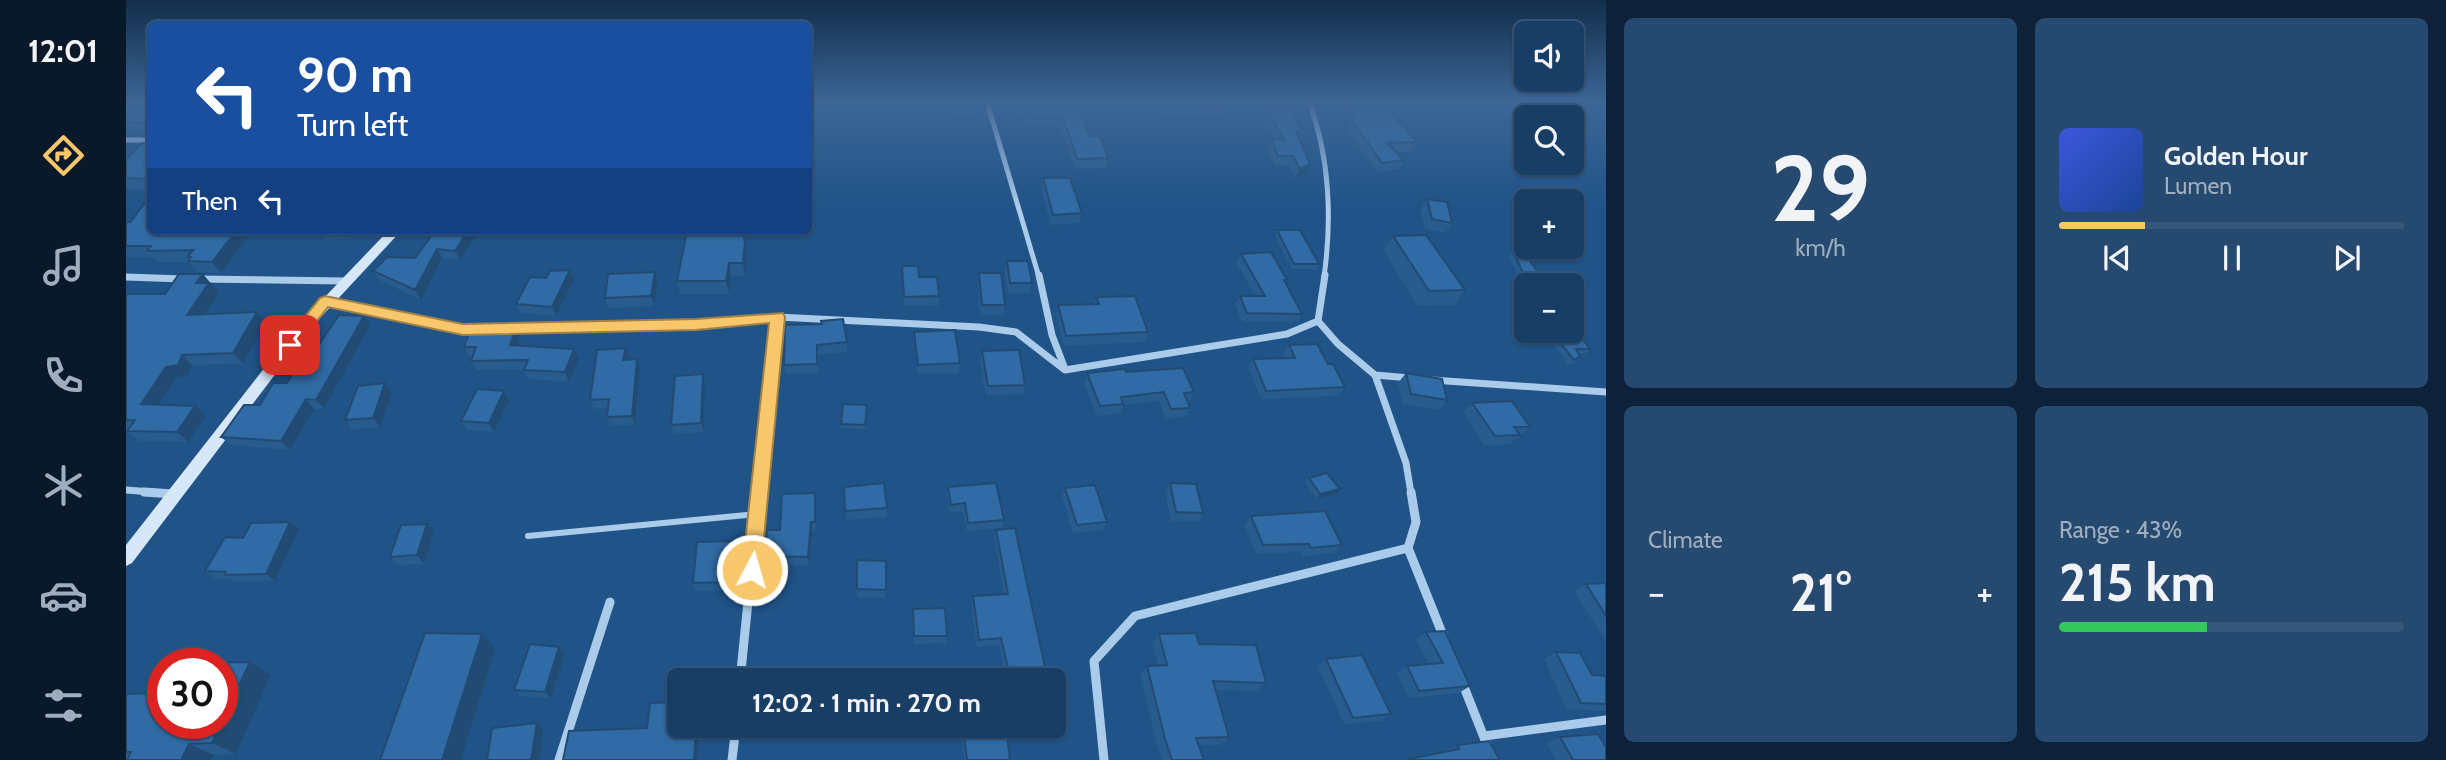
<!DOCTYPE html>
<html lang="en">
<head>
<meta charset="utf-8">
<style>
	:root { --surface:#183e66; --page:#25496f; --text:#f1f3f6; --muted:#9faebf; --line:#36577a; --accent:#f8c76b }
	body { margin:0; font-family:Cabin,sans-serif; background:var(--page); color:var(--text); height:100vh; display:flex; flex-direction:column; font-size:26px; white-space:nowrap }
	* { box-sizing:border-box; margin:0 }
	p { font-size:23px; color:var(--muted) }
	.icon { flex:none; width:38px; height:38px; fill:none; stroke:currentColor; stroke-width:2; stroke-linecap:round; stroke-linejoin:round }
	.map { position:relative; flex:1; overflow:hidden }
	.side { display:flex; flex-direction:column; gap:18px; padding:18px; background:#0d2238; width:840px }
	.side>* { flex:none }
	.banner { position:absolute; left:21px; top:21px; width:665px; height:214px; border-radius:10px; box-shadow:0 2px 5px #0004,0 0 0 2px var(--line); background:#1a4fa0; color:#fff; overflow:hidden }
	.controls { position:absolute; left:1388px; top:21px; display:grid; gap:14px }
	.controls a { display:grid; place-items:center; width:70px; height:70px; border-radius:10px; background:var(--surface); box-shadow:0 2px 5px #0004,0 0 0 2px var(--line); font-size:35px }
	.speed { position:absolute; left:21px; top:648px; display:flex; gap:14px; font-size:35px; font-weight:700; text-align:center }
	.speed>* { display:grid; place-content:center; width:91px; height:91px; border-radius:50%; background:var(--surface); box-shadow:0 2px 5px #0004,0 0 0 2px var(--line); line-height:1 }
	.speed .limit { border:10px solid #d22; background:#fff; color:#111 }
	.pin { position:absolute; display:grid; place-items:center; width:60px; height:60px; color:#fff; margin:-30px; border-radius:14px; box-shadow:0 4px 10px #0006 }
	.me { position:absolute; width:77px; margin:-38px; rotate:6deg; stroke-linejoin:round; filter:drop-shadow(0 0 5px #0008) }
	.turn { display:flex; align-items:center; gap:24px; height:147px; padding:0 35px; font-size:32px }
	.turn .icon { width:91px; height:91px; stroke-width:2.5 }
	.turn b { display:block; font-size:49px; line-height:60px }
	.then { display:flex; align-items:center; height:66px; padding:0 35px; background:#0003; gap:14px; font-size:26px }
	.big { font-size:52px; font-weight:800; line-height:1.1 }
	.side .card { flex:1; display:flex; flex-direction:column; justify-content:center; gap:10px; min-width:0; padding:0 24px; border-radius:10px; background:var(--page) }
	.side .dial { align-items:center; gap:0 }
	.dial b { font-size:91px; line-height:1 }
	.song { display:flex; align-items:center; gap:21px }
	.cover { width:84px; height:84px; border-radius:10px; background:linear-gradient(135deg,hsl(230 70% 55%),hsl(220 70% 35%)) }
	.played { height:7px; border-radius:4px; background:linear-gradient(90deg,var(--accent) 25%,var(--line) 25%) }
	.keys { display:flex; justify-content:space-around; direction:ltr }
	.heat { display:flex; justify-content:space-between; align-items:center; font-size:38px; direction:ltr }
	.charge { height:10px; border-radius:5px; background:linear-gradient(90deg,#34c759 43%,var(--line) 0) }
	.side .tiles { flex:1; display:grid; gap:18px; grid-template-columns:repeat(2,1fr) }
	.trip { position:absolute; left:541px; top:668px; width:399px; height:70px; border-radius:10px; background:var(--surface); box-shadow:0 2px 5px #0004,0 0 0 2px var(--line); font-weight:800; line-height:70px; text-align:center }
	main { display:flex; flex:1; min-height:0 }
	.dock { display:flex; flex-direction:column; width:126px; justify-content:space-around; align-items:center; background:#0a1929; color:var(--muted) }
	.dock .icon { width:49px; height:49px }
	.dock .active { color:var(--accent) }
	.dock b { font-size:32px; color:var(--text) }
	.map>svg:first-child { display:block }
	.lines { fill:none; stroke-linecap:round; stroke-linejoin:round }
	.lane { stroke:#abcbea; stroke-width:6 }
	.street-far2 { stroke:#abcbea; stroke-width:5 }
	.street-far1 { stroke:#abcbea; stroke-width:7 }
	.street { stroke:#abcbea; stroke-width:9 }
	.secondary { fill:#d6e7f8; fill-rule:evenodd }
	.wall { fill:#295c8e }
	.shaded-wall { fill:#224b74 }
	.building { fill:#306ba5; stroke:#224b74; stroke-width:2 }
	.route { fill:#f8c76b; stroke:#a18146; stroke-width:2 }
</style>
</head>
<body>
<main>
<nav class="dock">
<b>12:01</b>
<svg class="icon active" aria-label="directions" viewBox="0 0 24 24"><path d="M12 3l9 9-9 9-9-9zM9 14v-3h6M13 9l2 2-2 2"/></svg>
<svg class="icon" aria-label="music" viewBox="0 0 24 24"><path d="M9 18V5l10-2v13"/><circle cx="6" cy="18" r="3"/><circle cx="16" cy="16" r="3"/></svg>
<svg class="icon" aria-label="phone" viewBox="0 0 24 24"><path d="M5 4h4l2 5-3 2q2 4 5 5l2-3 5 2v4C11 20 4 13 5 4z"/></svg>
<svg class="icon" aria-label="climate" viewBox="0 0 24 24"><path d="M12 3v18M4 7l16 10M4 17L20 7"/></svg>
<svg class="icon" aria-label="car" viewBox="0 0 24 24"><path d="M5 17H2v-5l4-1 3-4h7l3 4 3 1v5h-3M9 17h6M6 11h13"/><circle cx="7" cy="17" r="2"/><circle cx="17" cy="17" r="2"/></svg>
<svg class="icon" aria-label="filters" viewBox="0 0 24 24"><path d="M4 7h16M4 17h16"/><circle cx="9" cy="7" r="2"/><circle cx="15" cy="17" r="2"/></svg>
</nav>
<div class="map">
<svg width="1480" height="760" viewBox="0 0 1480 760">
	<rect width="100%" height="100%" fill="#205388"/>
	<g class="lines">
		<path class="lane" d="M402,536l229,-22"/>
		<path class="street-far2" d="M861,102l52,175
			M1183,102c21,55 23,118 15,175
			M0,140h24
			M0,277h7"/>
		<path class="street-far1" d="M913,275l13,60 13,34
			M1199,275l-7,46 20,23 37,31 31,88 5,30
			M0,277l57,2
			M73,279l146,2
			M200,302l137,27h16
			M383,328l187,-4 81,-7 202,10 37,5 49,38 222,-36 31,-13
			M1249,375l35,3
			M1306,380l174,12
			M0,490l39,3
			M633,493l18,-176"/>
		<path class="street" d="M18,492l29,2
			M1282,548l36,90
			M614,681l19,-189
			M1336,682l31,78
			M1358,736l122,-16
			M433,760l51,-158
			M606,760l4,-34
			M978,760l-10,-99 41,-45 273,-68 8,-26 -5,-30"/>
		<path class="secondary" d="M262,231h13l-93,100 -176,232 -6,3v-21l172,-220z"/>
	</g>
	<path class="wall" d="M0,102h24v30l-24,-2z
		M682,102h57v8l-27,2 -1,-3 -29,2z
		M823,102h26v12l-23,1z
		M895,102h54l15,34 18,22 -2,10 -31,1 -15,-43h-35l-5,-20z
		M1028,102h65l4,5 -4,10 -55,2z
		M1213,102h43l35,40 -6,10h-15l8,8 -5,9 -22,3 -29,-41 1,-4z
		M1142,111l34,20 -3,6 11,27 -4,9 -11,5 -7,-13h-14l-6,-17 4,-9h2l-10,-19z
		M24,143v47l-24,-1v-29z
		M917,178l39,35 -3,10 -28,2 -10,-37z
		M1301,199l25,24 -7,10 -20,-4 -5,-20z
		M0,222l127,9 -32,42 -23,-1 -9,-10h-32l-4,-5h-27z
		M1151,230l42,34 -3,5h-24l-17,-34z
		M194,231h34l-3,7 -25,2z
		M309,231h44l-19,29 -18,-2 -21,42 -42,-20 -6,-9 42,-13z
		M1267,236l72,54 -11,15 -36,1 -35,-56z
		M1387,250l34,35h-21v10l-17,-40z
		M1115,254l46,26 -2,2 17,32 -5,8h-55l-7,-18 5,-8h15l-18,-33z
		M621,255l-2,21h-14l-2,18h-49l-3,-13z
		M881,261l25,22 -2,10h-22l-3,-22z
		M776,266l17,11 20,19 -1,10h-34z
		M529,272l3,10 -4,24 -46,2 -3,-10z
		M853,273l26,32 -2,10h-23l-2,-33z
		M448,280l-18,36 -36,-3 -4,-9z
		M86,285l7,8 -15,21 53,-2 9,11 -23,41 -51,1 -3,10 -13,3 -18,26 48,12 -18,26 -49,-1 -13,-11v-136h39z
		M970,297l52,35 -4,10 -80,4 -8,-31 2,-10 36,-1z
		M238,316l6,9 -46,84h-10l-24,41 -59,-5 -10,-8 66,-54 23,-25z
		M659,325l62,17v10l-29,3v18l-33,1 -1,-9z
		M390,328l4,10 -2,7 56,4 5,9 -10,24 -40,-3 -5,-9h-48l-5,-9 1,-5h-3l-5,-9z
		M1417,331h25l1,2 21,16 -5,5h-7l-3,8 -6,3z
		M788,332l46,31 -1,10 -41,1 -4,-32z
		M1163,345l39,19 17,23 -7,9 -77,3 -13,-31 5,-9 32,-1 -2,-4z
		M856,351l43,34 -2,9 -37,1 -6,-34z
		M503,357l-1,3 12,8 -5,57 -25,1 -3,-9 1,-9 -14,1 -4,-9z
		M1000,372l68,20 -5,10h-1l2,6 -4,9 -20,2 -7,-18 -36,4 -3,8 -23,3 -13,-34 3,-9z
		M1280,373l41,27 -8,10 -36,-6 -5,-21z
		M577,374l2,9 -1,49 -30,2 -3,-9z
		M378,391l5,10 -15,31 -27,-2 -6,-9z
		M266,393l-12,34 -27,2 -8,-9z
		M1346,403l58,24 -20,17 -25,2 -22,-34z
		M741,410l-2,19 -24,-1v-4z
		M1183,478l27,16 -19,5 -12,-17z
		M1044,483l33,30 -5,8h-27l-6,-29z
		M718,487l43,21v9l-41,3z
		M822,487l56,33 -2,8 -35,3 -4,-19 -13,1 -3,-18z
		M939,488l42,34 -4,8 -30,3 -11,-36z
		M690,502v29h-4l-3,35 -43,-1 -2,-9 16,-26z
		M1125,516l91,29 -8,8 -31,3 -1,-4 -46,2 -11,-29z
		M173,529l-24,52 -41,1 -3,-3h-16l-10,-8z
		M870,530l52,151h-41l-8,-36 -22,2 -6,-43 2,-8 31,-2 -10,-56z
		M308,532l-10,32 -26,1 -8,-8z
		M609,541l2,9 -3,40 -38,1 -3,-8z
		M731,560l29,1 -1,37 -28,-1z
		M1480,583v59l-32,-51 12,-7z
		M787,609l34,27 -1,7 -32,1 -2,-28z
		M1300,632l44,54 -11,7 -50,5 -12,-25 10,-7 22,-2 -13,-24z
		M1033,634l40,10 67,39 -9,8 -42,-1 14,47 -9,8h-21l5,15h-42l-5,-14 -17,-71 7,-9 11,-1 -6,-21z
		M433,647l6,7 -14,44 -30,-2 -7,-6z
		M1430,652l36,23 14,1v35l-39,-2 -23,-50z
		M1200,659l65,55 -10,7 -37,3 -26,-58z
		M124,662l21,13 -35,79 -22,1 -3,5h-85v-66l37,-1z
		M835,726h45l4,34h-46z
		M1434,737l46,23h-50l-10,-17z
		M1331,745l43,15h-94l40,-8 -1,-1z"/>
	<path class="shaded-wall" d="M24,118v12l-5,-7z
		M1184,164l-4,9 -11,5 5,-9z
		M110,231h17l-32,42 -9,-11z
		M221,231h7l-3,7z
		M342,231h11l-19,29 -5,-9z
		M619,242l2,13 -2,21 -2,-13z
		M311,249l5,9 -21,42 -6,-10z
		M603,263l2,13 -2,18 -3,-13z
		M444,270l4,10 -18,36 -4,-9z
		M529,272l3,10 -4,24 -3,-10z
		M77,274l16,19 -22,32 -10,-10 9,-32z
		M131,312l9,11 -23,41 -10,-11z
		M238,316l6,9 -46,84 -8,-9z
		M390,328l4,10 -5,17 -5,-10z
		M500,348l3,9 -3,12 -3,-9z
		M448,349l5,9 -10,24 -4,-10z
		M56,355l10,10 -3,10 -13,3 -24,36 -11,-10 25,-37z
		M511,359l3,9 -5,57 -3,-9z
		M577,374l2,9 -1,49 -3,-9z
		M259,383l7,10 -12,34 -7,-9z
		M378,391l5,10 -15,31 -5,-9z
		M180,399l8,10 -24,41 -9,-9z
		M69,406l11,10 -18,26 -11,-10z
		M1214,489l-4,5 -19,5 3,-5z
		M164,522l9,7 -24,52 -9,-7z
		M685,522l1,9 -3,35 -1,-9z
		M301,524l7,8 -10,32 -7,-9z
		M609,541l2,9 -3,40 -2,-8z
		M356,634l13,14 -34,112h-19z
		M433,647l6,7 -14,44 -6,-6z
		M124,662l21,13 -35,79 -24,-11z
		M411,723l6,6 -4,31h-8z
		M570,726h4l-3,34h-3z
		M63,744l25,11 -3,5h-30z"/>
	<path class="building" d="M0,102h24v16l-5,5 -19,-1z
		M826,102h23l1,2 -23,1z
		M897,102h52l15,34h10l8,22 -31,1 -14,-43h-36z
		M1036,102h57l4,5 -56,2z
		M1222,102h34l35,40 -30,1 17,17 -22,3 -29,-42 2,-2z
		M1142,111h22l12,20h-6l14,33 -10,5 -7,-13h-15l-6,-17 12,1z
		M16,143h8v36l-24,-1v-18z
		M917,178h27l12,35 -29,2z
		M24,197v34h86l-24,31 -24,-1 3,-4h-4l6,-7 -46,1 4,-5h-25v-24h4z
		M1301,199l20,3 5,21 -20,-4z
		M1151,230h23l19,34h-25z
		M309,231h33l-13,20 -18,-2 -22,41 -42,-19 14,-14 28,1z
		M561,231h55l3,11 -2,21h-14l-3,18h-49z
		M1300,235l39,55 -36,1 -36,-55z
		M1394,247l27,38h-19l-15,-35z
		M1145,252l16,28h-3l18,34 -55,-1 -7,-17h25l-24,-42z
		M881,261h21l4,22h-22z
		M776,266h16l1,11h18l2,19 -35,1z
		M444,270l-18,37 -36,-3 14,-27 16,1 4,-7z
		M529,272l-4,24 -46,2 3,-24z
		M853,273h22l4,32h-23z
		M53,274h24l-7,9h13l-22,32 70,-3 -24,41 -51,2 -4,10 -12,2 -25,37 54,2 -18,26 -50,-1 8,-11h-9v-126h39z
		M1009,296l13,36 -82,4 -8,-31 41,-1 -3,-7z
		M213,315l25,1 -48,84 -10,-1 -25,42 -60,-4 23,-32h16l13,-22h14l15,-25h8z
		M717,319l4,23 -30,3v19l-33,1 1,-40 37,-1 -1,-3z
		M345,328h45l-6,17 64,4 -9,23 -41,-2 4,-10 -57,1 5,-14h-12z
		M829,330l5,33 -42,2 -4,-33z
		M1425,331h17l1,2 8,-1 13,17h-14l4,8 -6,3z
		M1191,344l11,20h5l12,23 -79,4 -13,-32 42,-1 -6,-13z
		M500,348l-3,12 14,-1 -5,57 -25,1 2,-18 -19,1 7,-50z
		M893,350l6,35 -37,1 -6,-35z
		M1057,368l11,24 -10,1 6,15 -19,1 -7,-17 -43,5 2,7 -23,2 -13,-33 38,-4 1,3z
		M1280,373l36,6 5,21 -36,-6z
		M577,374l-2,49 -30,2 4,-49z
		M259,383l-12,35 -28,2 13,-34z
		M351,389l27,2 -15,32 -28,-2z
		M1386,401l18,26h-16l6,8 -25,1 -23,-33z
		M717,404l24,1 -2,20 -24,-1z
		M1201,473l13,16 -20,5 -11,-16z
		M758,483l3,25 -42,3 -1,-24z
		M870,483l8,37 -36,3 -3,-20 -14,2 -3,-18z
		M1044,483l26,1 7,29 -27,-1z
		M969,485l12,37 -30,3 -12,-37z
		M689,493v29h-4l-3,35 -44,-1 3,-26h13l2,-36z
		M1199,511l17,34 -31,3 -2,-4 -46,1 -12,-29z
		M164,522l-24,52 -41,1 1,-3 -21,-1 20,-34 18,1 8,-15z
		M301,524l-10,31 -27,2 11,-32z
		M889,528l33,153h-37l-10,-43 -22,2 -6,-44 35,-2 -12,-64z
		M609,541l-3,41 -39,1 4,-41z
		M731,560l29,1v29l-29,-1z
		M1480,583v33l-20,-32z
		M819,608l2,28h-33l-1,-27z
		M1319,631l25,55 -51,5 -12,-25 36,-3 -17,-31z
		M299,633l57,1 -40,126h-62z
		M1070,633l3,11 57,1 10,38 -53,-2 16,56 -33,1 8,22h-32l-7,-21 -18,-73 20,-1 -8,-31z
		M404,644l29,3 -14,45 -31,-2z
		M1430,652l24,1 12,22 14,1v28l-25,-1z
		M1236,655l29,59 -38,4 -27,-59z
		M124,662l-28,59v-58h-43z
		M37,693v30h58l-9,20 -23,1 -8,16h-54l4,-8h-5v-58z
		M553,702v24h17l-2,34h-131l6,-29 78,-3 3,-25z
		M411,723l-6,37h-44l5,-32z
		M837,726h43l4,34h-43z
		M1472,734l8,13v13h-33l-13,-23z
		M1363,741l11,19h-91v-1l50,-10 -2,-4z"/>
	<linearGradient id="sky" x2="0" y2="1"><stop stop-color="#122e4b"/><stop offset="0.49" stop-color="#3c6696"/><stop offset="1" stop-color="#3c6696" stop-opacity="0"/></linearGradient>
	<rect width="1480" height="208" fill="url(#sky)"/>
	<path class="route" d="M199,296l138,28 233,-5 87,-6 2,4 -24,253 -3,6 -6,3 -7,-3 -3,-6 27,-247 -73,7 -233,5 -135,-28 -33,42h-10l-3,-4 3,-4 35,-43z"/>
</svg>
<div class="controls">
<a><svg class="icon" aria-label="sound" viewBox="0 0 24 24"><path d="M4 9h4l5-4v14l-5-4H4zM17 9q2 3 0 6"/></svg></a>
<a><svg class="icon" aria-label="search" viewBox="0 0 24 24"><circle cx="10" cy="10" r="6"/><path d="M15 15l6 6"/></svg></a>
<a>+</a>
<a>−</a>
</div>
<div class="speed"><div class="limit">30</div></div>
<div class="pin" style="left:164px;top:345px;background:#d93025"><svg class="icon" aria-label="arrive" viewBox="0 0 24 24"><path d="M6 21V4h12l-3 4 3 4H6"/></svg></div>
<svg class="me" style="left:626px;top:570px" viewBox="-20 -20 40 40"><circle r="17" fill="#f8c76b" stroke="#fff" stroke-width="3"/><path d="M0-11L8 9 0 5-8 9z" fill="#fff"/></svg>
<div class="trip">12:02 · 1 min · 270 m</div>
<div class="banner">
<div class="turn"><svg class="icon" aria-label="left" viewBox="0 0 24 24"><path d="M17 20v-9H6M10 6l-5 5 5 5"/></svg><div><b>90 m</b>Turn left</div></div>
<div class="then">Then<svg class="icon" aria-label="left" viewBox="0 0 24 24"><path d="M17 20v-9H6M10 6l-5 5 5 5"/></svg></div>
</div>
</div>
<section class="side">
<div class="tiles">
<div class="card dial"><b>29</b><p>km/h</p></div>
<div class="card">
<div class="song"><i class="cover"></i><div><b>Golden Hour</b><p>Lumen</p></div></div>
<div class="played"></div>
<div class="keys"><svg class="icon" aria-label="previous" viewBox="0 0 24 24"><path d="M18 5L8 12l10 7zM5 5v14"/></svg><svg class="icon" aria-label="pause" viewBox="0 0 24 24"><path d="M8 5v14M16 5v14"/></svg><svg class="icon" aria-label="next" viewBox="0 0 24 24"><path d="M6 5l10 7-10 7zM19 5v14"/></svg></div>
</div>
<div class="card"><p>Climate</p>
<div class="heat"><a>−</a><b class="big">21°</b><a>+</a></div>
</div>
<div class="card"><p>Range · 43%</p><b class="big">215 km</b><div class="charge"></div></div>
</div>
</section>
</main>
</body>
</html>
